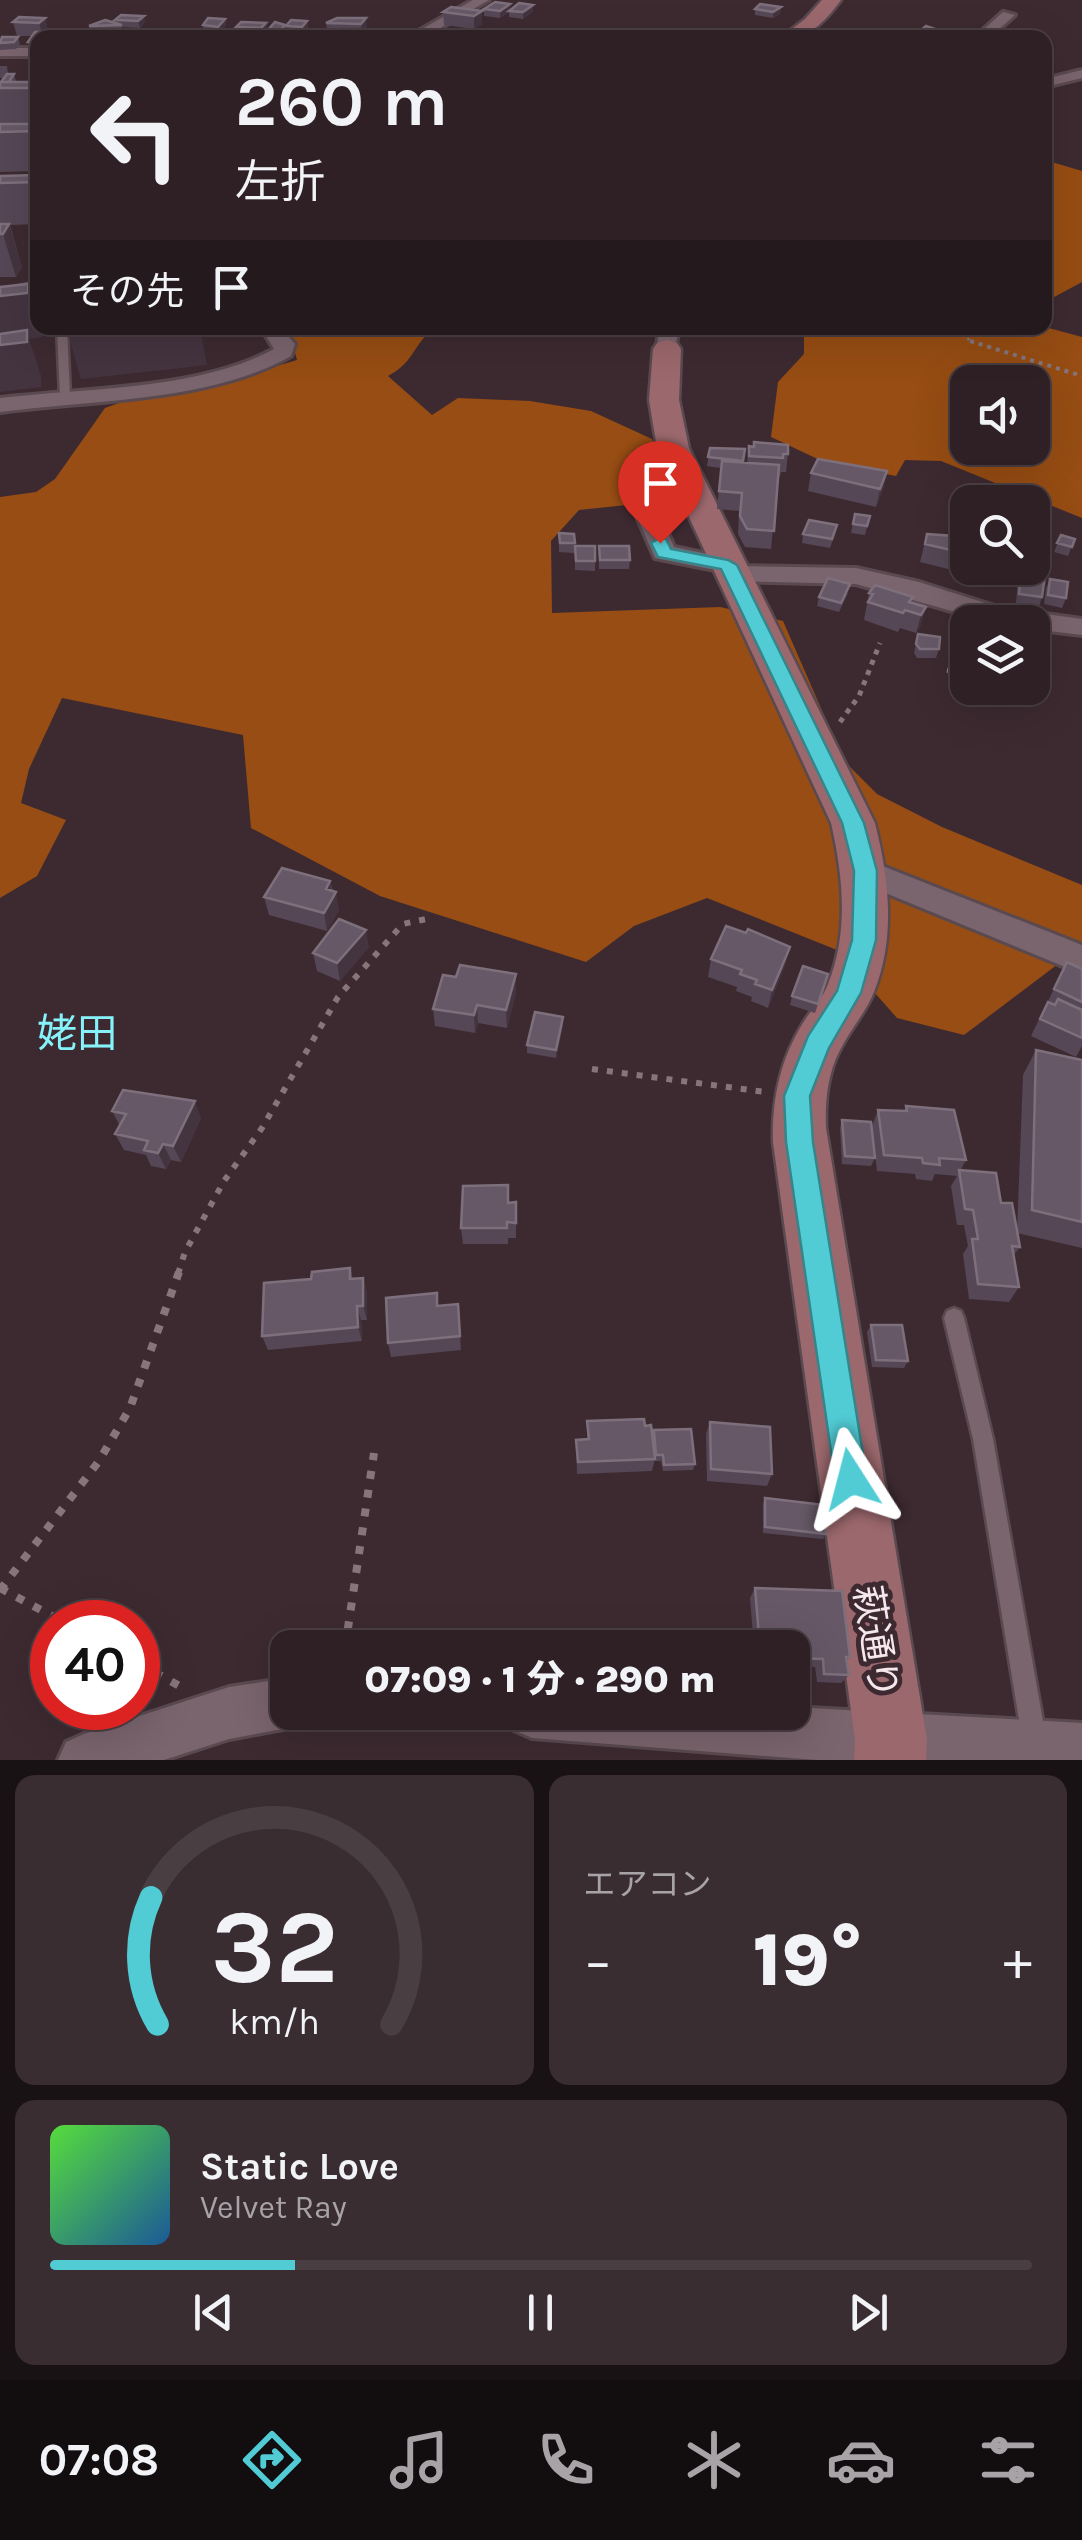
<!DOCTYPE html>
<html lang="ja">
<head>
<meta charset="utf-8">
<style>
	:root { --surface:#2e2025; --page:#3a2d32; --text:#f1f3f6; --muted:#a7a3a7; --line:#493e42; --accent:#51ccd5 }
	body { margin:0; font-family:Karla,"Noto Sans JP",sans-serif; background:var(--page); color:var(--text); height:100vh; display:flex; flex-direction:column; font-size:38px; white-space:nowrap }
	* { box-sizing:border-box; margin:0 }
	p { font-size:32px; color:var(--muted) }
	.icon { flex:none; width:55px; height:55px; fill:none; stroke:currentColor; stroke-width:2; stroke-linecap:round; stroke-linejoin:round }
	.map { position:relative; height:1760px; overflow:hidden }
	.side { display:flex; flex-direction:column; gap:15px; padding:15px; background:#191214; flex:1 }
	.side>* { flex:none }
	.guide { position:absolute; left:30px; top:30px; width:1022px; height:305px; border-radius:20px; box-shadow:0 10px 40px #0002,0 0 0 2px var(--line); background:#2e2025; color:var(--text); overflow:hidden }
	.controls { position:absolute; left:950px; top:365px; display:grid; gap:20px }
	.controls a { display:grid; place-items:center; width:100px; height:100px; border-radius:20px; background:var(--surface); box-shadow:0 10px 40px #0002,0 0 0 2px var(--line); font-size:50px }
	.speed { position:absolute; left:30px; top:1600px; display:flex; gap:20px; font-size:50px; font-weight:700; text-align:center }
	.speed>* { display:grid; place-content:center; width:130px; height:130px; border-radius:50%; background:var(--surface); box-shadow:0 10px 40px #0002,0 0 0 2px var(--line); line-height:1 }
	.speed .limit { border:15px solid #d22; background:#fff; color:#111 }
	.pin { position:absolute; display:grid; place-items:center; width:85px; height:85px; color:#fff; margin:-102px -42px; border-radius:50% 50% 50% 0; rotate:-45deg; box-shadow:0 0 10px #0007 }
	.pin .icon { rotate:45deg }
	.me { position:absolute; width:110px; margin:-55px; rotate:351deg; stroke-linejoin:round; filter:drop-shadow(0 0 8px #0008) }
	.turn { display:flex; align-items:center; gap:35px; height:210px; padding:0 40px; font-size:45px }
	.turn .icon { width:130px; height:130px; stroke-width:2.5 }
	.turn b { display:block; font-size:70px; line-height:85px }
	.then { display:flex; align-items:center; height:95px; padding:0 40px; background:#0003; gap:20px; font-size:38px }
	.big { font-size:75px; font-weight:800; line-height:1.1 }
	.side .card { flex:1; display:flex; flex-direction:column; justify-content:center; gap:15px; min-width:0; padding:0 35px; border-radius:20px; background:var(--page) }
	.side .dial { align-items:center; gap:0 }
	.dial svg { height:260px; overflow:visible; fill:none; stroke:var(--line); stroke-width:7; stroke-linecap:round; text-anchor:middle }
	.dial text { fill:var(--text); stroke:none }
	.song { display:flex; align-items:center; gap:30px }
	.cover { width:120px; height:120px; border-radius:15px; background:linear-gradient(135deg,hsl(110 70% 55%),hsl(210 70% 35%)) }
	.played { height:10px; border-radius:5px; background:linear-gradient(90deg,var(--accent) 25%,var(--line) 25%) }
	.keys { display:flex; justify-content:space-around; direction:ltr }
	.heat { display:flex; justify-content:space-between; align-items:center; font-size:55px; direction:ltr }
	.side .tiles { flex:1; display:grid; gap:15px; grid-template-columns:1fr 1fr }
	.card:last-child { grid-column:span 2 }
	.trip { position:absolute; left:270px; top:1630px; width:540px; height:100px; border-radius:20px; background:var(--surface); box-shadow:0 10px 40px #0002,0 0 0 2px var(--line); font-weight:800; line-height:100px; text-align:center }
	.tab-bar { display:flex; height:160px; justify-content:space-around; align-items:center; background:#120d0f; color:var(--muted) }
	.tab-bar .icon { width:70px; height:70px }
	.tab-bar .active { color:var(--accent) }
	.tab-bar b { font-size:45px; color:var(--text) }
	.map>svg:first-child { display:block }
	.forest { fill:#974d13; fill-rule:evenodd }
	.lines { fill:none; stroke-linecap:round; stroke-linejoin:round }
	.lane-casing { stroke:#5a4a50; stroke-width:5 }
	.street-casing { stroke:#5a4a50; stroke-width:6 }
	.secondary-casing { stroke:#5a4a50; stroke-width:5 }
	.path-far4 { stroke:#86767c; stroke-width:2.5; stroke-dasharray:2.5 4; stroke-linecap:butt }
	.path-far3 { stroke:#86767c; stroke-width:4; stroke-dasharray:4 5; stroke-linecap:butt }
	.path-far2 { stroke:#86767c; stroke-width:5; stroke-dasharray:5 6; stroke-linecap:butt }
	.path-far1 { stroke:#86767c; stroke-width:6; stroke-dasharray:6 9; stroke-linecap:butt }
	.path { stroke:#86767c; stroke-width:8; stroke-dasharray:8 11; stroke-linecap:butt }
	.lane { fill:#7a646d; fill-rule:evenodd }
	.street { fill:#7a646d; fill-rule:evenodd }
	.secondary { fill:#9b686d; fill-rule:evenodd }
	.wall { fill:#554755 }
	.shaded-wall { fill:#443440 }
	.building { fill:#665866; stroke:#7d6f7b; stroke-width:2.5 }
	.route { fill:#51ccd5; stroke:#35858a; stroke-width:2.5 }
	.labels { text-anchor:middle; stroke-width:10; stroke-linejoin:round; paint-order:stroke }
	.street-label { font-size:38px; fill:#f5e8ed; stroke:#3d2a31 }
	.neighbourhood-label { font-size:40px; fill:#86f2fa; stroke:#3d2a31 }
</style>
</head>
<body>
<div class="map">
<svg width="1082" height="1760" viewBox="0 0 1082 1760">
	<rect width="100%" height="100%" fill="#3d2a31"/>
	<path class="forest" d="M1045,160l37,11v111l-37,20z
		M1045,327l37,10v181l-141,-57 -36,-1 -9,16 -72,-14 -53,-25 7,-55 26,-28v-24l-3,-2zM968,382h64v66h-64z
		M288,328h135l6,4c-18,19 -17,31 -41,44l44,39 26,-17 72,3 61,10 61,28 9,25 -25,40 -57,6 -28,31 1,72 168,-6 63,14 61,140 33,33 65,33 140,58v61l-118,89 -67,-17 -60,-68 -130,-52 -73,28 -48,36 -206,-66 -129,-68 -8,-93 -181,-37 -33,71 -8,34 45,17 -29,56 -37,22v-401l36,-5 19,-13 50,-71 47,-17 101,-18 44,-13z"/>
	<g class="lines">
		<defs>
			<path id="lane" d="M57,328h10l3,68 -5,3 -5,-3z
				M954,1308l7,3 3,7 29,121 53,299 -4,8 -8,4 -8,-4 -4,-8 -49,-299 -29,-121 3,-7z"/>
			<path id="street" d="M473,0h16l-66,38h-17z
				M1003,12l12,3 -26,23h-15z
				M795,30l32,8 -37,-1 -2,-3z
				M0,48h38v8h-38z
				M1082,70v8l-37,9v-8z
				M261,328h20l14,16 -4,12c-81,46 -200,44 -291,56v-14c85,-10 199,-8 274,-49z
				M659,328h20l-5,25h-14l-3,-4z
				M673,441l11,7 -26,62 16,37 63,13 3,6 116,2 63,14 82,26 81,11v16l-50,-6v-7h-41l-135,-38 -124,-3 -9,-3 -3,-7 -65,-13 -21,-48 28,-62z
				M865,859l217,86v29l-228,-94 -5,-9 5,-9z
				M288,1678v34h22l-4,9 -18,7 -59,11 -65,21h-106l8,-18 18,-8 145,-47z
				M792,1707l290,16v37h-265l-285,-22 -18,-8 -7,-18h285z"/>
			<path id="secondary" d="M822,0h19c-18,24 -31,38 -61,38l25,-19z
				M38,282v16l-38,8v-16z
				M667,340l10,3 4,6 -2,51 10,48 186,375c14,56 21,114 -1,169 -9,22 -25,39 -35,60 -12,24 -14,51 -13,76l101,612 -1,20h-72l1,-20 -82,-598c-1,-43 7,-82 30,-119 8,-13 20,-25 25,-39 21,-52 15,-108 3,-161l-174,-375 -8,-48 4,-51 4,-6z"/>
		</defs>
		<use href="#lane" class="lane-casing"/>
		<use href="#street" class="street-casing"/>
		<use href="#secondary" class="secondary-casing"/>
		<path class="path-far4" d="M467,31l88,7
			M951,328l23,15"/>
		<path class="path-far3" d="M970,341l112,35"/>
		<path class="path-far2" d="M949,673l7,-47
			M840,722l19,-26 21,-53"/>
		<path class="path-far1" d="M592,1069l173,23
			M178,1274l7,-22 39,-71 38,-53 76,-131 65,-73 23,-5"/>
		<path class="path" d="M0,1588l63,34
			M0,1590l99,-129 31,-53 49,-136
			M345,1648l29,-195
			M138,1663l45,25"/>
		<use href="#lane" class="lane"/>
		<use href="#street" class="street"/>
		<use href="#secondary" class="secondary"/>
	</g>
	<path class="wall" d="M533,5v6l-10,8 -14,-2v-5l-9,6 -16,-2v-7l26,1z
		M781,7l-1,7 -7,4 -18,-3v-6z
		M482,11v13l-8,5 -30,-4 -1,-13z
		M121,15l24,7 -5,6 -18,-1 1,5 -33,1 -1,-7 27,-3 -1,-3z
		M45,18l3,13 -10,7v23h-6l-2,-7 4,-5h-5l-1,-7 4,-6h-15l-4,-14z
		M366,18l1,14 -5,6 -34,-2 -2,-13z
		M225,19l1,6 -7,8 -15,-1 -1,-7z
		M307,21l1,6 -5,6h-16l-1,-7z
		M266,23l1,7 -5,5 -25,-1 -1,-7z
		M285,25l1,6 -5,7 -12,-1 -1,-7z
		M18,37l2,7 -4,5 -16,1v-10z
		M0,66h7l1,8h6l2,7 22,1v49l-38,1v-50l4,-4h-4z
		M38,131v40l-38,1v-40z
		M38,175v49l-28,1 12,42 -6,10h-16v-101z
		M749,446l39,8 -2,18h-5l-1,4h-2l-7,73 -26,-2 -7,-13 1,-23 -22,-2 4,-41 -14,-2 3,-18 35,1 -2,13 4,1z
		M887,471l-4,18 -7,18 -68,-16 3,-18z
		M855,514l15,2 -5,19 -14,-2z
		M559,533l15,1v19l-15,-1z
		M803,534h32l-5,14 -28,-5z
		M927,534l41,3v31h32l-4,13 -76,-19z
		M1061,535l14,4 -7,17 -14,-4z
		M575,546h20v25l-20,-1z
		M599,546l31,14 -1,9h-30z
		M1017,568h15l10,29 -3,10 -23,-4 2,-25h-2z
		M1050,579l16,19 -4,10 -18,-4 2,-16z
		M848,593l-9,19 -22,-6 2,-9z
		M869,593l57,14 -6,19 -4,7 -16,-5 -2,4 -34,-12z
		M918,634l21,15 -3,9h-19l-3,-5z
		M330,881l9,29 -12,21 -58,-16 -5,-18z
		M369,947l-29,34 -23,-10 -4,-18z
		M711,959l74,6 -17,43 -17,-7 1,-4 -16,-6 1,-4 -29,-10z
		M1067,962l15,7v77l-6,11 -45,-21z
		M516,974v18l-9,36 -29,-5 -3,10 -40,-7 -2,-17 23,-32z
		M828,974l-13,39 -25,-8 2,-9z
		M563,1017v8l-7,33 -29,-5v-8z
		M1036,1050l46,10v188l-65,-15 6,-158z
		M906,1106l60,54 -6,11 41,32 19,44 -7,9 6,31 -10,15 -40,-3 -6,-45 5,-8 -4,-21h-7l-6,-39 6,-10 -22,-2 -3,7 -16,-2 -1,-5 -38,-3 -5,-45 6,-16 26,1z
		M112,1111l89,7 -20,44 -10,-2 -5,9 -15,-3 -5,-11 -22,-5 -9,-16 5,-8z
		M842,1120l33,38 -4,8 -29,-2 -2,-36z
		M516,1202v36h-8v6h-45l-2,-16 48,-25z
		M350,1268l3,11 10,-1 4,15v27h-6l1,21 -94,9 -6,-14 49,-57z
		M458,1304l3,46 -70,7 -3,-14 51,-37z
		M871,1325l37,36 -4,7 -32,-1 -5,-35z
		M587,1421l58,5 10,33 -3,12 -75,3 -1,-34 11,-1z
		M710,1422l62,52 -5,12 -60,-5 -1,-47z
		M654,1430l41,34 -2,6 -30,1 -2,-10h-6l-2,-25z
		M765,1498l61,36 -3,5 -60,-6v-29z
		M755,1588l95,69 -4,4 3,14 -8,8 -24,-1 -2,-15 -23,-1v-18h-38l-4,-50z"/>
	<path class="shaded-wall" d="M510,4v7l-10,7v-7z
		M533,5v6l-10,8v-7z
		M781,7l-1,7 -7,4v-6z
		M482,11v13l-8,5v-13z
		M144,16l1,6 -5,6 -2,-7z
		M45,18l3,13 -5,5 -4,-13z
		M366,18l1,14 -5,6 -1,-14z
		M225,19l1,6 -7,8 -1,-6z
		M307,21l1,6 -5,6 -1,-6z
		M266,23l1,7 -5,5 -1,-7z
		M285,25l1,6 -5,7 -1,-7z
		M9,224l13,43 -6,10 -13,-43z
		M28,284l10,30v14h4v9l-13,2 12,37v11l-41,5v-96z
		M128,328h72l7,37 -126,14 -13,-45z
		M887,471l-4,18 -7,18 4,-18z
		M926,607l-6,19 -4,7 5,-18z
		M330,881l3,15 3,-4 3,18 -12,21 -3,-18 2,-24z
		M366,930l3,17 -29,34 -3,-18z
		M790,947l-5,18 -17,43 4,-18z
		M516,974v18l-9,36 -1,-18z
		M477,1005l1,18 -3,10 -1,-18z
		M563,1017v8l-7,33v-8z
		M195,1101l6,17 -20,44 -8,-16z
		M163,1144l8,16 -5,9 -8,-16z
		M363,1278l4,15v27l-4,-14z
		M357,1306l4,14 1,21 -4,-14z"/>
	<path class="building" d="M495,2l15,2 -10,7 -16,-2z
		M519,3l14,2 -10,7 -14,-1z
		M760,4l21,3 -8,5 -18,-3z
		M451,7l31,4 -8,5 -31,-4z
		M121,15l23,1 -6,5 -23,-1z
		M19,17l26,1 -6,5 -26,-1z
		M208,18l17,1 -7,8 -15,-2z
		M337,18h29l-5,6 -35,-1z
		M105,20l17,5 -33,1z
		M291,20l16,1 -5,6 -16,-1z
		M241,22l25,1 -5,5 -25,-1z
		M275,22l10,3 -5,6 -12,-1z
		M926,26l9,3 -10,9 -23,-1 9,-7 8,2z
		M35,32h14l-4,6h-7v4h-10z
		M2,37h16l-4,5 -14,1z
		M34,48h4v6h-8z
		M7,74h7l-5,8h-8z
		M0,82h38v6h-38z
		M0,124h38v7l-38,1z
		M38,175v7l-38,1v-7z
		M0,224h9l-6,10h-3z
		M28,284v9l-28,3v-9z
		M68,328h60l-60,6z
		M27,330v12l-27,3v-11z
		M754,442l34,3v9h-5v4l-34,-2v-10l5,1z
		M710,448l35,1 -2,12 -35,-4z
		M818,459l69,12 -7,18 -69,-16z
		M722,461l57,4 -5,66 -27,-2 -7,-13 2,-23 -23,-2z
		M855,514l15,2 -3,10 -14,-2z
		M809,520l28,5 -5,14 -29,-5z
		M559,533l15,1 1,9h-15z
		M927,534l41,3v17l-43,-10z
		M1061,535l14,4 -3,8 -15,-4z
		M575,546h20v15h-19z
		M599,546h30l1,14h-30z
		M1032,560l15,2 -5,35 -23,-3 2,-23 7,-1 -9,-2h13z
		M828,578l22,6 -9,19 -22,-6z
		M1050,579l18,3 -2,16 -18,-3z
		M875,585l38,12 -4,5 17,5 -5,8 -16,-5 -2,3 -35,-11 5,-8 -4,-1z
		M918,634l22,3 -1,12h-19l-4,-5z
		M282,868l48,13 -4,8 10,3 -12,21 -60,-16z
		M339,919l27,11 -29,33 -24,-10z
		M726,926l20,7 2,-4 42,18 -18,43 -17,-6 2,-4 -17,-6 2,-4 -31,-11z
		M1067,962l15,7v33l-28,-13z
		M460,965l56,9 -10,36 -29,-5 -3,10 -41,-6 10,-34 13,2z
		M803,966l25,8 -10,30 -26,-8z
		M1058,999l24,11v28l-42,-19 8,-17 7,3z
		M535,1012l28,5 -7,33 -29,-5z
		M1036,1050l46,10v162l-50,-12z
		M123,1090l72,11 -22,45 -10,-2 -5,9 -14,-3 4,-9 -33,-7 11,-20 -14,-3z
		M906,1106l48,4 12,50 -27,-2 1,7 -17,-2 -1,-5 -38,-3 -6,-45 29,1z
		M842,1120l29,2 4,36 -30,-2z
		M959,1170l37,3 5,30h11l8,44 -8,-1 7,41 -41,-3 -6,-45h6l-5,-29 -8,-1z
		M508,1185v18l8,-1v21l-9,-1v6h-46l2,-42z
		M350,1268v11l13,-1v28h-6l1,21 -96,9 2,-53 47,-4 1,-7z
		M437,1293v13l21,-2 2,32 -72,7 -2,-45z
		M871,1325h31l6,36 -32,-1z
		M644,1419l1,7 6,-1 4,34 -77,3 -2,-22 13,-1 -2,-18z
		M710,1422l60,5 2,47 -61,-5z
		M691,1429l4,35 -31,1 -1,-10h-7l-2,-25z
		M765,1498l60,7 1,29 -61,-7z
		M755,1588l87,3 8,66h-4l3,18 -25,-1 -1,-15 -31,-1v-10h-32z"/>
	<path class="route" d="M660,538l6,1 5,10 57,11 9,5 127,258 13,48 -1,69 -15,53 -32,55 -19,48 3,46 54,337 -4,11 -12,5 -11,-5 -5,-11 -49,-337 -2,-46 24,-60 29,-45 15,-51 2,-69 -12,-48 -121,-254 -63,-12 -7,-14z"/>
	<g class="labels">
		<g class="street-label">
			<text transform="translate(876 1642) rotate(81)" y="13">萩通り</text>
		</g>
		<g class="neighbourhood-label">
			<text x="77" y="1047">姥田</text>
		</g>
	</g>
</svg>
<div class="controls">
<a><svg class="icon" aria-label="sound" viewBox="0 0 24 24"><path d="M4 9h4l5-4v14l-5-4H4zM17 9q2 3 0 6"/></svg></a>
<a><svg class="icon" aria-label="search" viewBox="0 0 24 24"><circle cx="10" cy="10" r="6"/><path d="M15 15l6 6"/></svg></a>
<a><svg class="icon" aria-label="layers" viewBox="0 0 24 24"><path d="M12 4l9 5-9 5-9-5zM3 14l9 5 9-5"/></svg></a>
</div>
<div class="speed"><div class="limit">40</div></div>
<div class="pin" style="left:660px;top:543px;background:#d93025"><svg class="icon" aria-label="arrive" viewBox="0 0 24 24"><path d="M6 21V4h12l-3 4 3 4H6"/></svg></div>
<svg class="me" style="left:851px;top:1479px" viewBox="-20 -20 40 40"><path d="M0-17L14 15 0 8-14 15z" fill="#51ccd5" stroke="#fff" stroke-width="4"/></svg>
<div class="trip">07:09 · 1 分 · 290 m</div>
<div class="guide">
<div class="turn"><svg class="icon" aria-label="left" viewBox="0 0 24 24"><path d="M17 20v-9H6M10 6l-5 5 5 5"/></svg><div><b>260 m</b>左折</div></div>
<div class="then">その先<svg class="icon" aria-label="arrive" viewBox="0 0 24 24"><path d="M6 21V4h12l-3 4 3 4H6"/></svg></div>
</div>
</div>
<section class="side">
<div class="tiles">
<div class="card dial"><svg viewBox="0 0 100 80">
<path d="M14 69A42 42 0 1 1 86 69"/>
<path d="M14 69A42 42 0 0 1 12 30" stroke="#51ccd5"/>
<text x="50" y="56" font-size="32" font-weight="700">32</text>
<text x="50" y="72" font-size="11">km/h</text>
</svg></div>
<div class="card"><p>エアコン</p>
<div class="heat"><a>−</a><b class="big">19°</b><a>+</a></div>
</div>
<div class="card">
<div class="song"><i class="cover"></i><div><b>Static Love</b><p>Velvet Ray</p></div></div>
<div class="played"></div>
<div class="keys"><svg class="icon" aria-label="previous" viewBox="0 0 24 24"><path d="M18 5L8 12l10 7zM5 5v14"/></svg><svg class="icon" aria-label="pause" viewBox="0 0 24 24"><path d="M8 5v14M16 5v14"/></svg><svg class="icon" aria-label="next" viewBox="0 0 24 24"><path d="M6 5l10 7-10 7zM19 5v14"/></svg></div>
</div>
</div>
</section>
<nav class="tab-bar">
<b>07:08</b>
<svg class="icon active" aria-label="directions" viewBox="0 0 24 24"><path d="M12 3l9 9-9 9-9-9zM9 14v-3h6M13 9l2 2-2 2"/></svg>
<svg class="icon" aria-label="music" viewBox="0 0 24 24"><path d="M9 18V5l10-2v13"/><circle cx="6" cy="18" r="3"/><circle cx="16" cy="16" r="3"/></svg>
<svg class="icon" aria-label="phone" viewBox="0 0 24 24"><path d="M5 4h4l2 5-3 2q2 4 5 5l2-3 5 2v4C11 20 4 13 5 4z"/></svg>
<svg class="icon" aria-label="climate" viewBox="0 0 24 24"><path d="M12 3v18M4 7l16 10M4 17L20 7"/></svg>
<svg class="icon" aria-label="car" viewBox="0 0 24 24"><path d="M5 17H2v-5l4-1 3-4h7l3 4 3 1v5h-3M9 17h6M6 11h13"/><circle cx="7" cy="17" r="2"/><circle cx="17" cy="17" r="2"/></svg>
<svg class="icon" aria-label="filters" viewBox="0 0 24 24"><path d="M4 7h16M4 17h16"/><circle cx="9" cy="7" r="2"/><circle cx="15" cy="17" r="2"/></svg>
</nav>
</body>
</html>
